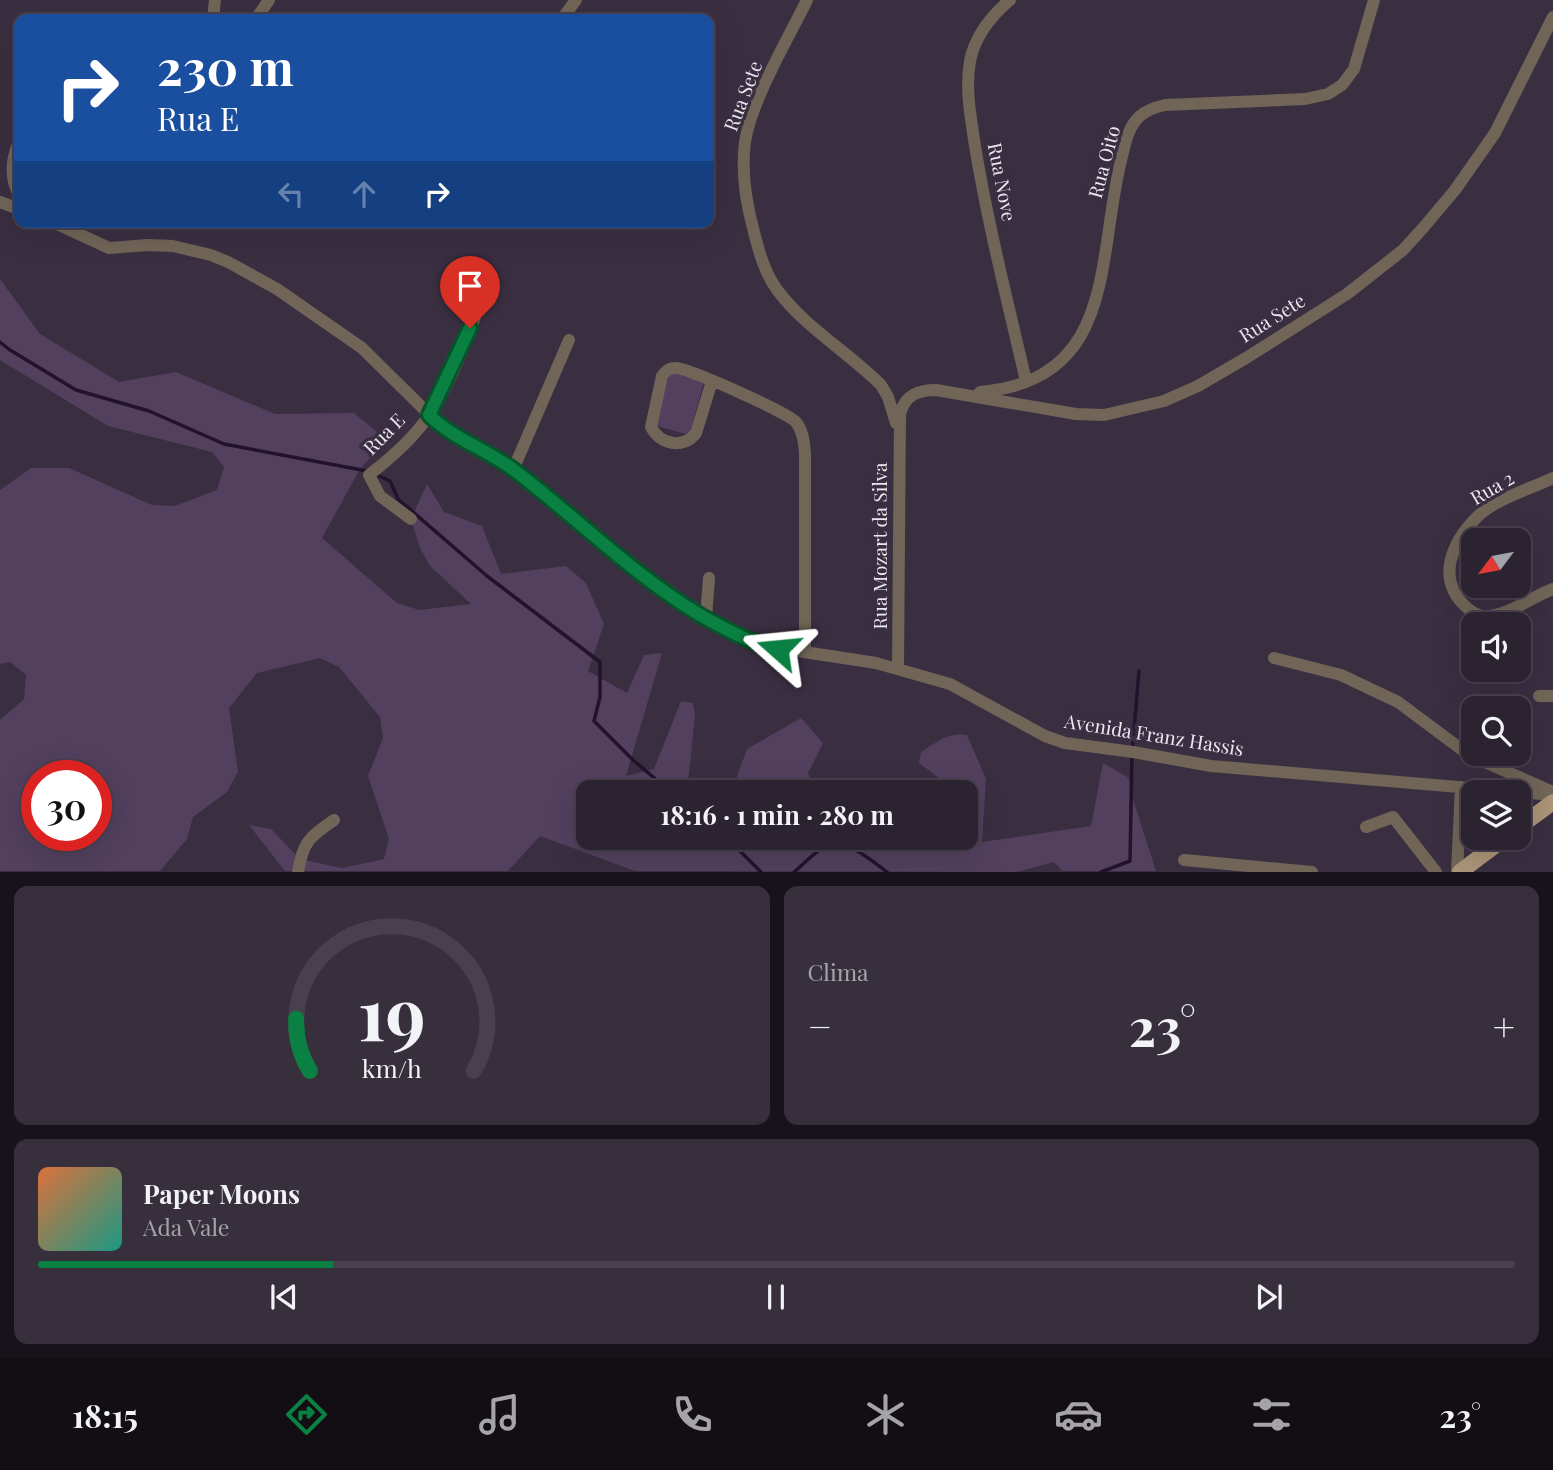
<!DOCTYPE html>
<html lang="pt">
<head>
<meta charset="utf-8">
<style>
	:root { --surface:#2c2331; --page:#382f3d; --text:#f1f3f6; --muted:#a6a4ab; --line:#48404d; --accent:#0b8043 }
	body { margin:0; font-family:"Playfair Display",serif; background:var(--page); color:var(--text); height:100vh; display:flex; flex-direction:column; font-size:26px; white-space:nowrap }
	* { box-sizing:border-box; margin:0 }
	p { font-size:23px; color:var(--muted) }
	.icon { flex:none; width:38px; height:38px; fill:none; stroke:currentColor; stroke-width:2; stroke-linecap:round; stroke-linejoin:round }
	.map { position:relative; height:872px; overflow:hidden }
	.sheet { display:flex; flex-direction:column; gap:14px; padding:14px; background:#18131b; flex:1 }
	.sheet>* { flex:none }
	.banner { position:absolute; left:14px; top:14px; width:700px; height:214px; border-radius:14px; box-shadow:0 7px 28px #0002,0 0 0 2px var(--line); background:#1a4fa0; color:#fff; overflow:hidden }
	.needle { width:46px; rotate:238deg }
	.tools { position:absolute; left:1461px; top:528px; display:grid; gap:14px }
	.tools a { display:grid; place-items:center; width:70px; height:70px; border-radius:14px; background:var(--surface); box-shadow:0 7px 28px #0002,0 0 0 2px var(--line); font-size:35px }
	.speed { position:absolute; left:21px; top:760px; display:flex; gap:14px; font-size:35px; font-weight:700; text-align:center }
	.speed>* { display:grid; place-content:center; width:91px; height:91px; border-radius:50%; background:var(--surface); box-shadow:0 7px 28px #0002,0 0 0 2px var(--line); line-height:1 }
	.speed .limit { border:10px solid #d22; background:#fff; color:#111 }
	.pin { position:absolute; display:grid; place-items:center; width:60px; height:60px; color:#fff; margin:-72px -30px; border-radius:50% 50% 50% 0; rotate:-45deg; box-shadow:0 0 7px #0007 }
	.pin .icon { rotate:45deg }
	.me { position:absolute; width:77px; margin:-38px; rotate:288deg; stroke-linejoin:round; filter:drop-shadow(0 0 5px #0008) }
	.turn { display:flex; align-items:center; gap:24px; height:147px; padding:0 28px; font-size:32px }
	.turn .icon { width:91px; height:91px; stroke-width:2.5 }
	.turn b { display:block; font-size:49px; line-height:60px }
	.lanes { display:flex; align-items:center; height:66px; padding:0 28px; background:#0003; justify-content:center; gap:35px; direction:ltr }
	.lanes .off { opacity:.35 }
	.big { font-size:52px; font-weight:700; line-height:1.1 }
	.sheet .card { flex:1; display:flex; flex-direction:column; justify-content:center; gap:10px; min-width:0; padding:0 24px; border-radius:14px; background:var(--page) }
	.sheet .dial { align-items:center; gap:0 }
	.dial svg { height:182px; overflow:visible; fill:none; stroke:var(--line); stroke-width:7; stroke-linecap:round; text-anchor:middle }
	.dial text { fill:var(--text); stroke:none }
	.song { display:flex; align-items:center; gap:21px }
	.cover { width:84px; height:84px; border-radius:10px; background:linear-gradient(135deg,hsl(20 70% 55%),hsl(170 70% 35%)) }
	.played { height:7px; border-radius:4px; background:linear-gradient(90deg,var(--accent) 20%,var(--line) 20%) }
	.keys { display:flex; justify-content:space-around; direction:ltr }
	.heat { display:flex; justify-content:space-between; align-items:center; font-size:38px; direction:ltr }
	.sheet .tiles { flex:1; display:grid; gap:14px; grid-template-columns:1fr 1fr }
	.card:last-child { grid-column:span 2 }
	.trip { position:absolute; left:576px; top:780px; width:402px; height:70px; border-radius:14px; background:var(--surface); box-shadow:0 7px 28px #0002,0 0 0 2px var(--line); font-weight:700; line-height:70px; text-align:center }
	.tab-bar { display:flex; height:112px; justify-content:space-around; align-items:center; background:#120e14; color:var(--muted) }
	.tab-bar .icon { width:49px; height:49px }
	.tab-bar .selected { color:var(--accent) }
	.tab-bar b { font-size:32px; color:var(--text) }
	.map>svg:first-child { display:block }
	.green { fill:#52405e; fill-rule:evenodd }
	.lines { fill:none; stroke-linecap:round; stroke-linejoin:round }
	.stream { stroke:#23122e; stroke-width:3.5 }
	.minor { stroke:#706557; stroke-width:12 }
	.major { stroke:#ab9478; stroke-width:16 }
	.route-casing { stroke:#07532c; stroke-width:18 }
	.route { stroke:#0b8043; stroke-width:12 }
	.labels { text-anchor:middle; stroke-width:7; stroke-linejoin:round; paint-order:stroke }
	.street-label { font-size:19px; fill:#ece6f1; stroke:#3a2f41 }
</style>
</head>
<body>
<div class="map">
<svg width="1553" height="872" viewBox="0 0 1553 872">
	<rect width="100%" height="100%" fill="#3a2f41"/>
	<path class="green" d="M0,279l40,55 79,48 57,-10 99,42 79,-1 33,27 -27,29 -38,69 75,65 22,7 52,-6 -41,-38 -10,-18 -9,-29 16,-35 17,28 38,14 19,48 65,-8 20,17 18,41 -16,47 39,22 17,-38 18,-2 -36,123 28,-7 27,-68 12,2 2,12 -7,67 9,6 22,5h-131v45h327l15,11 7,-11h29v-45h-7l-40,-30 2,-11c16,-10 27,-20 46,-17l19,44 -4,63 109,-16 12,-63 26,15 1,12 26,81h-94l-8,-9 -37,10 -382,-1 -95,-35 -32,35h-223l-36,-46 22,4 29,30 42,9 42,-9 5,-20 -21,-63 15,-38 -3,-21 -41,-50 -19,-9 -63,15 -28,35 9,64 -11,20 -34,25 -6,22 -27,32h-160v-151l24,-21 2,-24 -16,-13 -10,2v-174l31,-22h38l83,37 23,1 42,-16 7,-23 -12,-15 -104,-26 -108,-66zM37,775h59v60h-59z
		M670,372l34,10 -15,53 -35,-10z
		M801,718l22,25 -15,30 9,20h-86l16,-44z"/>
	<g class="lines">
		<path class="stream" d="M0,342l10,8 66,40 73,21 75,33 143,27
			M377,475l13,6 8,18 89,77 113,86v35l-6,24 39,39 39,33
			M727,838l34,34
			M794,872c10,-8 20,-20 32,-26 19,-9 46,15 61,26
			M1101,872l29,-11 2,-108 7,-82"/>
		<path class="minor" d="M807,0c-19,39 -56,101 -62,142 -4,30 1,61 9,90 5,20 11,42 24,59 28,37 70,61 103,94l7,12 8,26
			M1010,0c-19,16 -35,36 -40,61 -5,29 1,57 5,85 13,79 33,157 51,235
			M213,19l2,-19
			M256,19l13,-19
			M562,19l14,-19
			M19,142c-8,18 -9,36 0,53
			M0,202l19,7
			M53,222l56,26 39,-3 25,1 38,9 17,7 49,27 85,59 82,81 69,41 136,111 65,42 51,23 111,17 74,21 95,52 20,7 68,9 78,14 342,29
			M712,381l-16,52c-13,17 -36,11 -45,-6l11,-51c4,-5 7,-8 13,-8 12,-1 113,45 121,54 7,9 8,20 9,31v199
			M980,392c135,-12 117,-129 140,-227 4,-16 7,-38 20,-49 7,-6 16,-9 25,-11l140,-6 23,-5 14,-9 12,-16 20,-69
			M513,470l56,-130
			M1553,478c-25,12 -56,20 -76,39 -25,25 -41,61 -12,89 6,6 15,11 24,10 22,-2 44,-20 64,-27
			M411,519l-31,-23 -11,-21c22,-17 45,-37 61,-61 25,-38 41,-85 56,-128
			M706,618l3,-40
			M1274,658l67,17 57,27 71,53 84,37
			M898,668l2,-254c5,-19 18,-24 36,-24l140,24 28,1 60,-14 34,-15 48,-28 101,-64 56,-44 20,-22 32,-38 40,-57 58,-116
			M1539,696h14
			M1366,827l27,-10 43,55
			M1184,860l128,12
			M298,872c5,-31 12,-35 36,-52
			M1457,872l4,-85"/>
		<path class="major" d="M1519,827l34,-25
			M1460,872l45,-34"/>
	</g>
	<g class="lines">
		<defs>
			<path id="route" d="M470,328l-41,87c26,25 57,34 85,55 63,48 118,104 186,145 25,14 50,28 78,34"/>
		</defs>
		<use href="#route" class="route-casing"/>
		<use href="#route" class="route"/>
	</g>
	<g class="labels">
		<g class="street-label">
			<text transform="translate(743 96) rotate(-69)" y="7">Rua Sete</text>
			<text transform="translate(1104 162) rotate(-75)" y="7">Rua Oito</text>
			<text transform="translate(1002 182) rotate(79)" y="7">Rua Nove</text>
			<text transform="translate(1272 318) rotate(-32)" y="7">Rua Sete</text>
			<text transform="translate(384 434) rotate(-45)" y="7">Rua E</text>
			<text transform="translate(1492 488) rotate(-30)" y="7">Rua 2</text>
			<text transform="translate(880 546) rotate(-90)" y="7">Rua Mozart da Silva</text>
			<text transform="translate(1154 735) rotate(9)" y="7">Avenida Franz Hassis</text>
		</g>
	</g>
</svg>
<div class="tools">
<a><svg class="needle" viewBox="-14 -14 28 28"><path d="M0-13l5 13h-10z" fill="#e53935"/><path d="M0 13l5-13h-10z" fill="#a6a4ab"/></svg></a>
<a><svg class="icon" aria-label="sound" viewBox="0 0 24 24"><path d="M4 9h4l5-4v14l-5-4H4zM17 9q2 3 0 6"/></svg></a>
<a><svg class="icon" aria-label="search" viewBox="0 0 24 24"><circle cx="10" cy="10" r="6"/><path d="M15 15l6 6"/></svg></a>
<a><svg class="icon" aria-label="layers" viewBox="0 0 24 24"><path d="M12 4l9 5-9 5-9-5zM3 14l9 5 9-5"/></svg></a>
</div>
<div class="speed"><div class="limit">30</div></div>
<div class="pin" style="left:470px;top:328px;background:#d93025"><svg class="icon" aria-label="arrive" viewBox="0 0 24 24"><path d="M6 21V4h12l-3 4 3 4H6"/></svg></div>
<svg class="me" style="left:778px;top:649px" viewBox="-20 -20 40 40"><path d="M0-17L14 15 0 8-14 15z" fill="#0b8043" stroke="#fff" stroke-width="4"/></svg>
<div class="trip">18:16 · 1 min · 280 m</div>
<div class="banner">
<div class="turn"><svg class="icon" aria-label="right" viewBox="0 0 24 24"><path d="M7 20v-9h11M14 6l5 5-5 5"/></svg><div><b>230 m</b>Rua E</div></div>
<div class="lanes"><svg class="icon off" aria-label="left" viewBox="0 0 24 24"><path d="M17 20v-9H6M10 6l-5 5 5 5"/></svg><svg class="icon off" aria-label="ahead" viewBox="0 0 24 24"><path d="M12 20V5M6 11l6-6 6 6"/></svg><svg class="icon" aria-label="right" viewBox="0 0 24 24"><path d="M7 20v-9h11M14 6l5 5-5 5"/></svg></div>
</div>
</div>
<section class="sheet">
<div class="tiles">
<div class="card dial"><svg viewBox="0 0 100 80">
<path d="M14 69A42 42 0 1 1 86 69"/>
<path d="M14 69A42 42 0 0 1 8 46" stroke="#0b8043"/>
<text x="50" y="56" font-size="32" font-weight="700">19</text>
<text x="50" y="72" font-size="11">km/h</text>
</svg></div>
<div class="card"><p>Clima</p>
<div class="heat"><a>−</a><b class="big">23°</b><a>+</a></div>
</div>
<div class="card">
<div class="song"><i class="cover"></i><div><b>Paper Moons</b><p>Ada Vale</p></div></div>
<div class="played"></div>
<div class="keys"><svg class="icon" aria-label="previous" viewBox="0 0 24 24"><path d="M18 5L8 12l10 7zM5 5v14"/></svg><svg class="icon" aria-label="pause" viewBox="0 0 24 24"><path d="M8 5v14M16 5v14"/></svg><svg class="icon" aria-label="next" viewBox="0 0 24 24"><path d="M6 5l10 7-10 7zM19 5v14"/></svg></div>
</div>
</div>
</section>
<nav class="tab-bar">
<b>18:15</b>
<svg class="icon selected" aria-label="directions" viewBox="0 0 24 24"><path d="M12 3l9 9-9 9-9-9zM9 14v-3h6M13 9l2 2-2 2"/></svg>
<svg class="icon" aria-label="music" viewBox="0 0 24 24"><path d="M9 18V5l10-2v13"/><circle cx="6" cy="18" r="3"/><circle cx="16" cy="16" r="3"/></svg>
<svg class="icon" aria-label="phone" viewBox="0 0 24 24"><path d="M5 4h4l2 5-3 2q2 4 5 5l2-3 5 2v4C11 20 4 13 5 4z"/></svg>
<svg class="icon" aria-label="climate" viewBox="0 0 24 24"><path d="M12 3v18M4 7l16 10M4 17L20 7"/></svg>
<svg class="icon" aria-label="car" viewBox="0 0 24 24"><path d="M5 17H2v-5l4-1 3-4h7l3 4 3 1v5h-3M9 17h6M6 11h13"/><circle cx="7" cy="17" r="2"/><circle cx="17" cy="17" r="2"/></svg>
<svg class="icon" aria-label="filters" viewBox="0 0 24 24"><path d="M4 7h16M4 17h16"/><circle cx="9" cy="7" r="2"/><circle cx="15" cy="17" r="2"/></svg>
<b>23°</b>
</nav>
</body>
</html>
